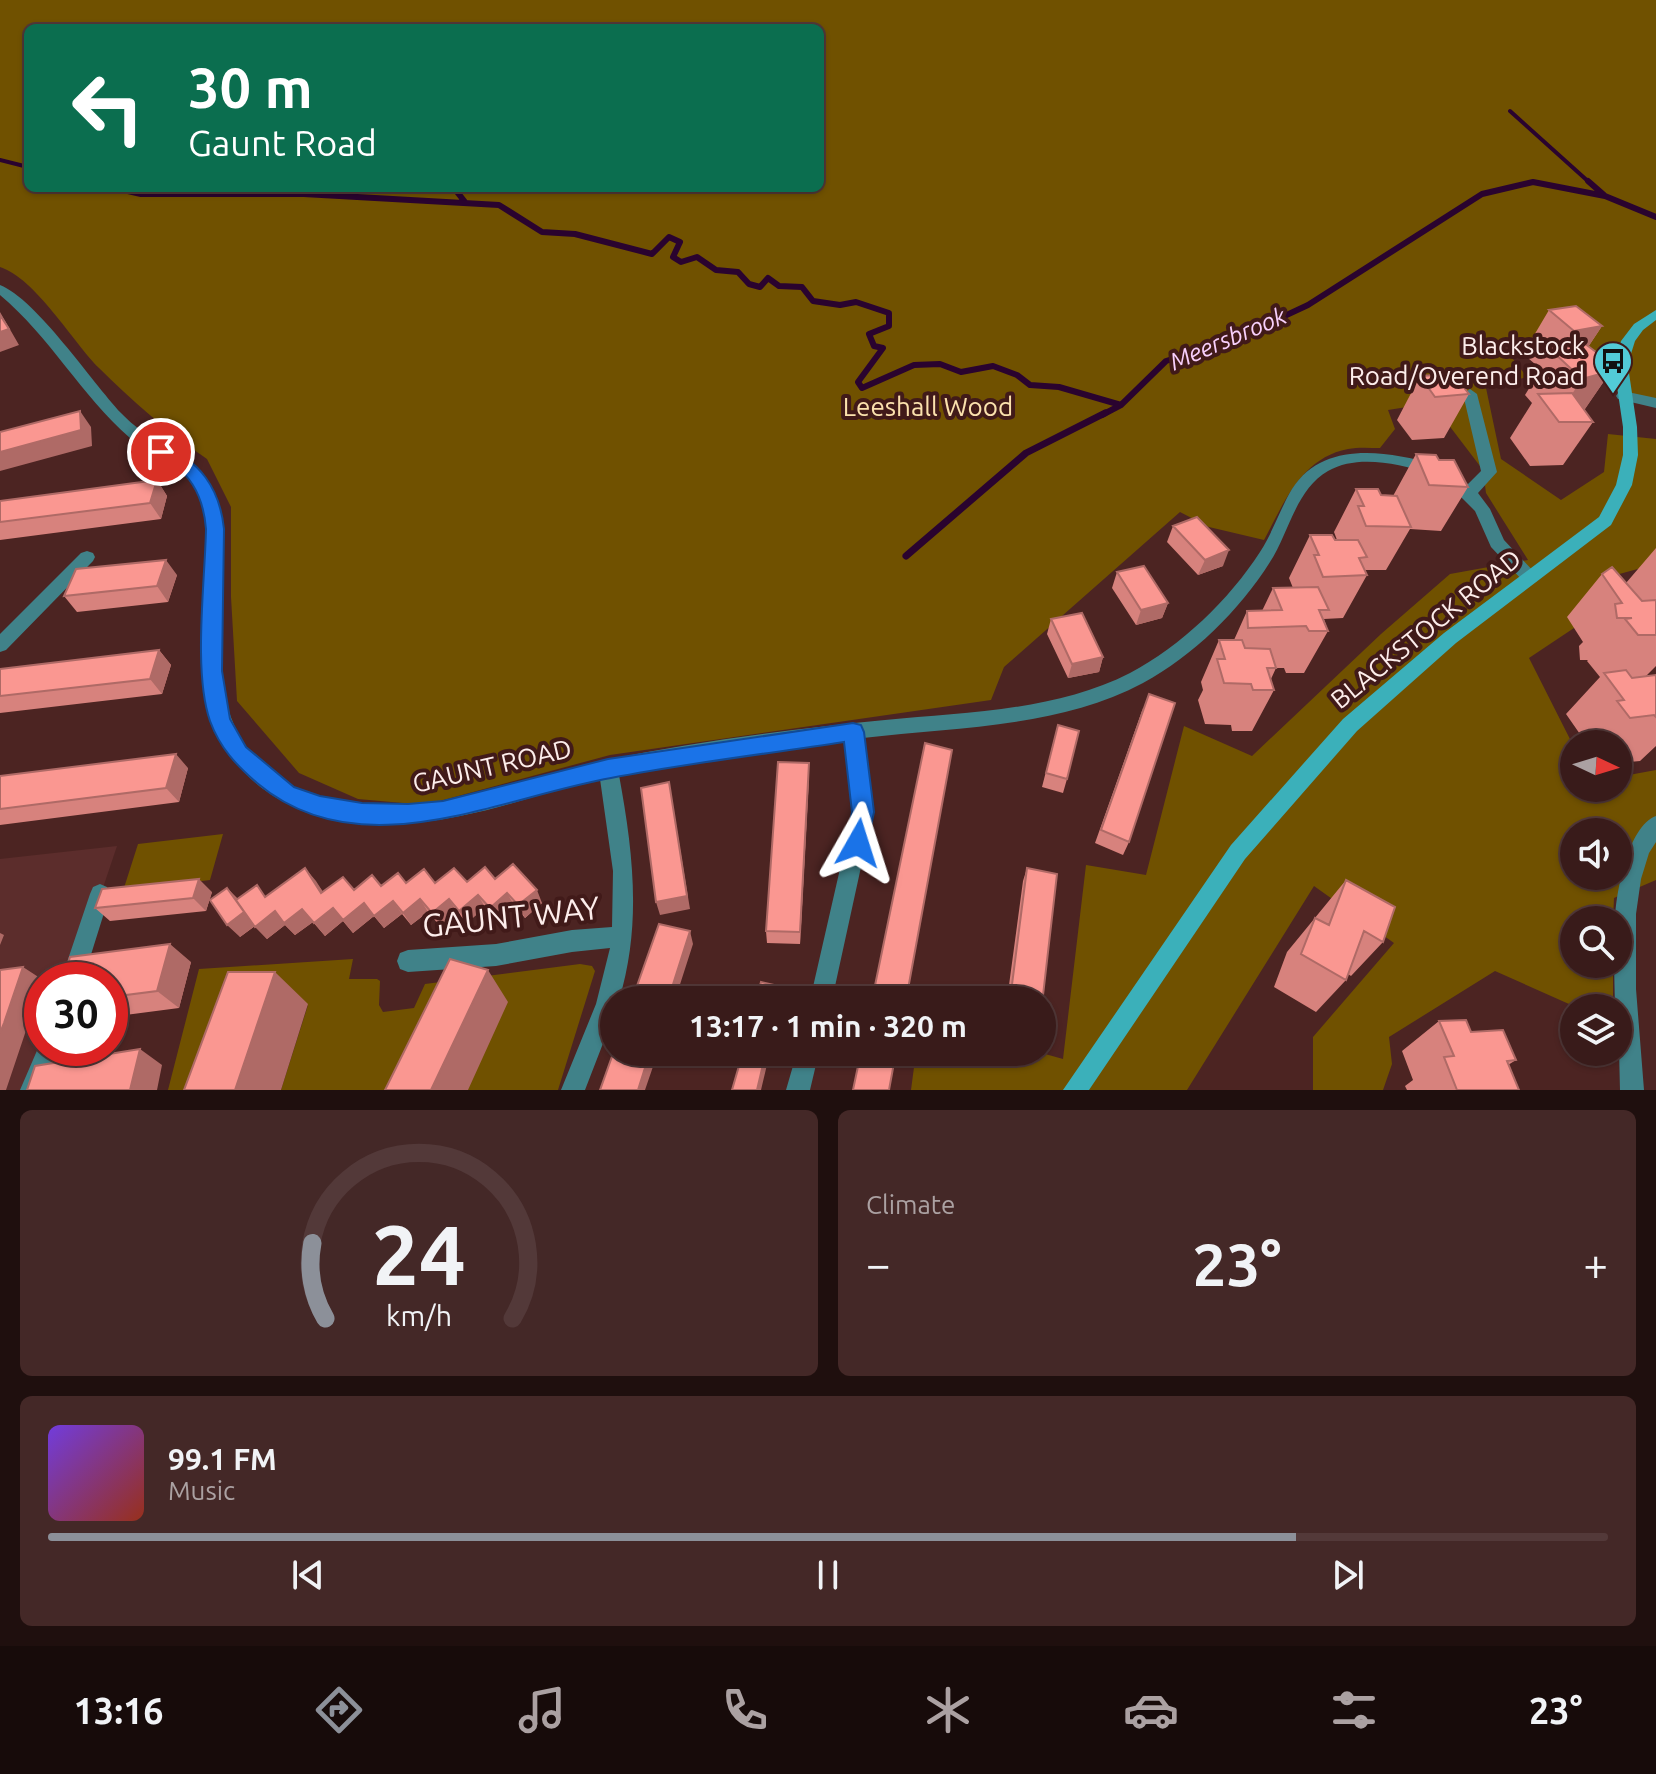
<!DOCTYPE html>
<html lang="en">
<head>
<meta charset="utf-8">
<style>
	:root { --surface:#391b1a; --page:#442827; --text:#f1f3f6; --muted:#aba1a2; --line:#533939; --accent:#8c9099 }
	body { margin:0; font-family:Ubuntu,sans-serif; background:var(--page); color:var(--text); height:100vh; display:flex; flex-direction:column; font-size:30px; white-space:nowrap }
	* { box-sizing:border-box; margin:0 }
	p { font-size:26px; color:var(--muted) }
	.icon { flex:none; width:44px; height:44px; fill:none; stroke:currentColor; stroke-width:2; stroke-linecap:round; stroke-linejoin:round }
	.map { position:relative; height:1090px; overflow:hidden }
	.details { display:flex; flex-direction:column; gap:20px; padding:20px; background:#1f0f0e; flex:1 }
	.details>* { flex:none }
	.top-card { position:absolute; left:24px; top:24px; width:800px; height:168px; border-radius:12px; box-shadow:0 2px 6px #0004,0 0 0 2px var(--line); background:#0b6e4f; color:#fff; overflow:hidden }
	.needle { width:52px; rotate:94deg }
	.tools { position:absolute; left:1560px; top:730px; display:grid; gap:16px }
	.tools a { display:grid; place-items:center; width:72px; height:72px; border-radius:50%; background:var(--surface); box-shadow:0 2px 6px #0004,0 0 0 2px var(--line); font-size:40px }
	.speed { position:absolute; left:24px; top:962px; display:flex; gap:16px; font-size:40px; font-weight:700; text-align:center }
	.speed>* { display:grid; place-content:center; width:104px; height:104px; border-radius:50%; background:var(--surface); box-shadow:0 2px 6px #0004,0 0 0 2px var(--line); line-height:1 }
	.speed .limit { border:12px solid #d22; background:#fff; color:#111 }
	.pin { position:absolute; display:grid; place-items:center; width:68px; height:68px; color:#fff; margin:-34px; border:4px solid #fff; border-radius:50%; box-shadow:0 2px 8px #0007 }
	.me { position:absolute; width:88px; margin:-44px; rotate:6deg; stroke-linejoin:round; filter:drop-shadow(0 0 6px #0008) }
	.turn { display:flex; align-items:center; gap:28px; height:168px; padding:0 32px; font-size:36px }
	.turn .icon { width:104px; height:104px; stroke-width:2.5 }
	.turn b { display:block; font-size:56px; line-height:68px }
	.big { font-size:60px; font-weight:600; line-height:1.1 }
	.details .widget { flex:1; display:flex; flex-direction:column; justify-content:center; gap:12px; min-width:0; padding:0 28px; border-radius:12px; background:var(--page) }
	.details .dial { align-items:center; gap:0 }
	.dial svg { height:208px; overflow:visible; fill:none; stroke:var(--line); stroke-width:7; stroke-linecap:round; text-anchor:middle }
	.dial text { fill:var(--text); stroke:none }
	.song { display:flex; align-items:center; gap:24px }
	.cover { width:96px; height:96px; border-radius:12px; background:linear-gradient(135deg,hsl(260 70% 55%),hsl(10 70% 35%)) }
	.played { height:8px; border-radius:4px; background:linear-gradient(90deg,var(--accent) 80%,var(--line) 80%) }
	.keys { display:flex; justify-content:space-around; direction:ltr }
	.heat { display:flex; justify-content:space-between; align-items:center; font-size:44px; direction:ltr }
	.details .tiles { flex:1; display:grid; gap:20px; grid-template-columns:1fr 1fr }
	.widget:last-child { grid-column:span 2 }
	.trip { position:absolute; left:600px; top:986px; width:456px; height:80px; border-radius:40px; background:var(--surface); box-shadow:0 2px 6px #0004,0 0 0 2px var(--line); font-weight:600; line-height:80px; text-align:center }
	.dock { display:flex; height:128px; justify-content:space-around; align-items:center; background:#170b0a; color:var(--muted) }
	.dock .icon { width:56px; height:56px }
	.dock .active { color:var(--accent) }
	.dock b { font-size:36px; color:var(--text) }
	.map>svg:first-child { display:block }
	.built { fill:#5c2d2c }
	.green { fill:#705100; fill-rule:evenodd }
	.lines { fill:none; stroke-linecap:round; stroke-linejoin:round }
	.stream-far2 { stroke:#2a032f; stroke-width:4 }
	.stream-far1 { stroke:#2a032f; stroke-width:6 }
	.stream { stroke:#2a032f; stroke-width:7 }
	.street { fill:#408289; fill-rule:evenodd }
	.secondary { fill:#3bb0ba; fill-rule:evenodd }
	.wall { fill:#d7827d }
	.shaded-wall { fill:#af6a66 }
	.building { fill:#fa9791; stroke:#af6a66; stroke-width:2 }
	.route { fill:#1a73e8; stroke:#114b97; stroke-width:2 }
	.labels { text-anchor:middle; stroke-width:8; stroke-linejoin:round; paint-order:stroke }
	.far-water-label { font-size:24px; font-style:italic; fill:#f8d0fc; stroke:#411a19 }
	.poi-label { font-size:26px; fill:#fdedeb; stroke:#411a19; text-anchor:end }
	.park-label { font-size:26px; fill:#fbe1ad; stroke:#411a19 }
	.street-label { font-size:26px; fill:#fdedeb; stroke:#411a19 }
	.near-street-label { font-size:32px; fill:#fdedeb; stroke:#411a19 }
</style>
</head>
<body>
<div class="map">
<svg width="1656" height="1090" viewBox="0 0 1656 1090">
	<rect width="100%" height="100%" fill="#4c2422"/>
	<path class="built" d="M117,846l-45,134h-30v68l-10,42h-32v-231z"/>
	<path class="green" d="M0,0h1656v402l-34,-6 -25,-29 -54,-31 -41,9 25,32 -41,11 15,71 60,41 43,-28 4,-38 48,5v125l-55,15 12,23 -84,56 45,89v41h44v-11l38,-7v110l-42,18 -1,22h-39v44h39v44h-35l-83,-37 -106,66 3,27 -9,26h-70v-53l81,-94 -80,-57 -127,204h-276l5,-38h122l25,7 23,-194 60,10 38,-149 68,30 129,-122 69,-60 78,-14 -42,-67 -3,-23 -51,-67 -44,7 7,19 -15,19c-10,0 -22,-1 -32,1 -47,9 -64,54 -84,91l-55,-13 -29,-15 -176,155 -13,33 -381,55 -185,50 -67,-6 -59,-26 -62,-72 -6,-104v-90l-24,-48c-38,-26 -76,-59 -108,-91 -26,-26 -64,-90 -99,-101zM28,28h792v160h-792zM1574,832h44v44h-44z
		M223,834l-13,46 -87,11 15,-47z
		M353,959l-4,20h28l3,2 -1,24 4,7 31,-4 11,-24 155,-20 12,2 3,5 -37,119h-277l27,-85 -74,85h-66l31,-121z"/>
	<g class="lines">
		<path class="stream-far2" d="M1510,111l80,72
			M0,160l28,7
			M1530,183h6"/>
		<path class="stream-far1" d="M1588,181l16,14
			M115,188l26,6h163l195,11 43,27 33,2 77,20 17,-17 11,5 -7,15 8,5 16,-5 19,13 22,2 11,12 11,3 8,-9 11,8 23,1 11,14 27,4 16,-3 33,11v13l-20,8 5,12 9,2 -25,34 4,6 52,-23 26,-1 21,8 32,-6 24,9 13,10 29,2 62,18 45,-44 67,-21 75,-35 174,-111 51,-12 72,14 51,21
			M454,188l11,14
			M1102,415l19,-10"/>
		<path class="stream" d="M906,556l120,-103 79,-40"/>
		<path class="street" d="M0,285c36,14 92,97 121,128 37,39 92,47 101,107 5,82 -25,182 41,247 34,33 85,39 131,39 74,-2 142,-31 213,-46 91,-19 186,-31 278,-40 81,-8 171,-9 245,-47 51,-27 99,-73 130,-121 13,-20 20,-43 32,-63 31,-49 95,-38 142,-25l2,4 -7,5c-31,-9 -71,-19 -101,-2 -32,18 -39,62 -58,91 -31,49 -77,94 -127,121 -85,45 -187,44 -280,55l10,74 -41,188h-22l43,-188 -8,-72 -226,35c14,76 23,150 0,225h-5v15l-29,75h-24l35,-86 14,-56 -38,4 -76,14 -88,6 -8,-3 -3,-8 3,-8 8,-3 88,-6 76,-14 40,-3 1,-56 -13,-92c-47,10 -92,28 -140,37 -124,26 -250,-7 -257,-154 -2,-42 13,-134 -3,-168 -14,-28 -48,-36 -70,-56 -49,-43 -80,-101 -130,-143z
			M1470,389l7,5 20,78 -19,21 12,16 14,31 32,34 2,4 -2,4h-12l-33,-35 -16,-36 -33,-33 8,-5 18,11 13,-13 -18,-77z
			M1623,391l33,7v10l-38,-9 -2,-3 2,-3z
			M87,551l6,2 2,4 -2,4 -87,89 -6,2v-18l81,-81z
			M1656,816v26l-7,11 -8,26 -5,35v75l8,101h-24l-2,-82h-3l-1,-44h4v-44h-3c1,-27 13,-94 41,-104z
			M100,884l7,3 3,7 -27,86h-22l29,-86 3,-7z
			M42,1039v9h17l-15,42h-24z
			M797,1052h22l-9,38h-24z"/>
		<path class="secondary" d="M1656,310v10l-13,10 -8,11 -5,16 -1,16 8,54 1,28 -6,30 -21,40 -155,118 -99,88 -112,128 -156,231h-26l168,-245 112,-126 101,-86 155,-116 17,-32 7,-30v-28l-8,-54 1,-16 5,-16 13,-17z"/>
	</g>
	<path class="wall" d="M1549,310l53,16 -14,21 16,11 -3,5 10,8 -27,39 9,12 -30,43 -33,1 -20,-28 22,-35 -7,-8 16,-26 -18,-15z
		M1420,376l49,18 -25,44 -32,2 -15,-20z
		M1416,454l23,6 29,27 -27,44 -31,-2 -24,41h-22l3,5 -24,43 -19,1 4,12 -24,42h-18l-2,-5h-8l-5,11 3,11 -22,41h-20l-1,-6 -26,-1 -7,-24 5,-10 -2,-8 18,-42h15l13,-29h15l11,-23h20l-4,-10 21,-43 27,5 -3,-8 22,-43 25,6 12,1z
		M157,480l10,16 -6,23 -161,21v-39z
		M1173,526l50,40 -25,9 -31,-33z
		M1656,548v118l-10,10 10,-1v71l-16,15 -21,2 -1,-19h-38l-2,-3 4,-4 -16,-23 34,-37 -13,-16 1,-1h-8l-1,-14 4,-4 -16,-25 35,-43 24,9z
		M1117,572l51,31 -6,15 -26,7 -24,-37z
		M177,575l-9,27 -91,10 -13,-16z
		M1051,619l52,38 -4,15 -31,6 -21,-44z
		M159,650l12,15 -9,29 -162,19v-44z
		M1143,708l-14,134 -6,13 -28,-12z
		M1054,740l13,39 -4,14 -21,-6z
		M188,768l-9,34 -179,23v-49z
		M809,777l-9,167 -33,-1 -1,-12z
		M305,868l18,24 31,-2 52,-7 61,-1 28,-3 47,24 -17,15 -11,-13 -17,15 -12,-13 -18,16 -10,-11 -17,14 -12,-14 -17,13 -9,-11 -18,14 -10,-12 -21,17 -10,-12 -18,15 -12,-14 -18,13 -10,-10 -18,14 -12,-13 -15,11 -13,-49 11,11 29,-3z
		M1027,868l15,132h-35l16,-119z
		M1346,880l37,62 -32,34 -3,-2 -2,6 -30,32 -42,-25 13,-35z
		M212,892l-6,19 -96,10 -15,-13z
		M191,962l-12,46 -69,9v-37z
		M1439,1021l32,11 45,28 -8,5 11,25h-112l-2,-4 8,-6 -11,-29z"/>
	<path class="shaded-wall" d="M0,312l19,33 -19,7z
		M1602,326l-29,44 -15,-13 16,-26z
		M1604,358l-12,18 19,-5 -30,44 -25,3 26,-39 15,-19z
		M80,411l11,16 1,19 -92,25v-19z
		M157,480l10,16 -6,23 -11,-16z
		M1229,550l-6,16 -25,9 7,-15z
		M166,560l11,15 -9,27 -11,-16z
		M1168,603l-6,15 -26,7 5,-15z
		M159,650l12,15 -9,29 -12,-15z
		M1103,657l-4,15 -31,6 4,-14z
		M176,754l12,14 -9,34 -13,-14z
		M809,763v14l-9,167v-12z
		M669,782l21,127 -30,6 -4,-13z
		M305,868l11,13 16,25 -11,-13z
		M199,879l13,13 -6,19 -13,-13z
		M227,888l12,13 17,24 -16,12 -13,-12z
		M537,890l5,13 -17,15 -7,-13z
		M507,893l7,12 -17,15 -7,-12z
		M478,895l7,12 -18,16 -8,-12z
		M420,899l8,13 -17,13 -8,-12z
		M449,899l8,13 -17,14 -8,-13z
		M393,901l9,13 -18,14 -10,-12z
		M364,903l10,13 -21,17 -10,-12 -18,15 -11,-13 19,-15z
		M302,909l11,13 -18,13 -10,-10 -18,14 -12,-12 20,-16z
		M690,931l3,13 -18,56h-7z
		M0,933l4,2 -4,10z
		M170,944l21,18 -12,46 -22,-17z
		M23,967l20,13 -37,110h-6v-57z
		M488,970l20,32 -40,88h-37z
		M275,972l33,32 -27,86h-46z
		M783,987l1,12v1h-4z
		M140,1049l22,16 -5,25h-27z
		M650,1052h8l-13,38h-7z
		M766,1052h4l-9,38h-4z"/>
	<path class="building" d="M1576,306l26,20 -28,5 -25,-21z
		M0,315l9,14 -9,3z
		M1584,343l20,15 -7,2 14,11 -29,8 -30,-28z
		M1453,374l16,20 -34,3 -15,-21z
		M1572,393l21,29h-34l-21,-28z
		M80,411l1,19 -81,22v-20z
		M1416,454l20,1 3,5h15l14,27 -39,-2z
		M157,480l-7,23 -150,19v-21z
		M1356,489h22l3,6 16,1 14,31 -45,-1 -8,-20h6z
		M1197,517l32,33 -24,10 -32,-34z
		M1310,535h22l3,5h23l9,17 -8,1 8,17 -44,2 -9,-22h5z
		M166,560l-9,26 -93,10 12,-27z
		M1144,566l24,37 -27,7 -24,-38z
		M1612,567l30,34 14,-1v35h-18l-13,-16 7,-1h-15l-2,-14 7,-1 -20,-29z
		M1318,587l11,23h-10l9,21h-19l-3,-5 -58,2 -1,-17 35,-1 -9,-22z
		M1082,613l21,44 -31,7 -21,-45z
		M1219,640h23l3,8 25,1 6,19h-9l7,22h-21l-2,-6 -27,-1 -7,-24h8z
		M159,650l-9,29 -150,17v-27z
		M1626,670l6,8 24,-3v42l-2,-2 -24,3 -13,-17 7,-1 -20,-27z
		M1149,694l26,9 -46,139 -28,-12z
		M1058,725l21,6 -12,48 -21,-6z
		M925,743l27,7 -46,250h-34z
		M176,754l-10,34 -166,21v-33z
		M778,762l31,1 -9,169 -34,-1z
		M669,782l18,114 -31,6 -15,-114z
		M513,864l24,26 -19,15 -11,-12 -17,15 -12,-13 -19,16 -10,-12 -17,14 -12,-14 -17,14 -10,-12 -19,15 -10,-13 -21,17 -10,-12 -19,15 -12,-14 -18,14 -9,-12 -20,16 -19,-27 21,-15 8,12 40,-29 16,25 22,-16 11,13 18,-15 9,11 17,-13 8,10 18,-14 11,14 19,-15 13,14 18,-15 10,12z
		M1027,868l30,6 -15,130v-4h-32z
		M199,879l-6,19 -98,10 7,-19z
		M1346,880l49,27 -12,35 -19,-11 -18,49 -45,-26 14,-36 14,7z
		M227,888l17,24 -17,13 -17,-25z
		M659,924l31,7 -22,69h-36z
		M170,944l-13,47 -47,6v-17h-47l7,-23z
		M450,959l38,11 -57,120h-46z
		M23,967l-19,56 -4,10v-63z
		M228,972h47l-40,118h-51z
		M761,982l22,5 -3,13h-24z
		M1466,1020l5,12 32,-2 13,30 -9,1 12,29h-62l-13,-33 10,-1 -15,-35z
		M140,1049l-10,41h-103l8,-24z
		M614,1051l36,1 -12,38h-38z
		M743,1052h23l-9,38h-25z
		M861,1052h35l-7,38h-36z"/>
	<path class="route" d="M161,447c39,11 59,43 63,82l-2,142 8,48 16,28 48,40 26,9 42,7 46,1 35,-3 165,-42 245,-36 8,2 3,7 10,80 -8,38 -8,3 -8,-3 -4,-7 6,-31 -8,-70c-78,12 -156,21 -233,36 -113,20 -251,92 -354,5 -21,-18 -37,-35 -47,-62 -17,-49 -5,-139 -4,-192 -2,-25 -10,-48 -31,-63 -8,-5 -16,-7 -22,-14z"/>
	<defs>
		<symbol id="bus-pin" viewBox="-11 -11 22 30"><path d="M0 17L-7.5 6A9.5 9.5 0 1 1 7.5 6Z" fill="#52cbd7" stroke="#411a19"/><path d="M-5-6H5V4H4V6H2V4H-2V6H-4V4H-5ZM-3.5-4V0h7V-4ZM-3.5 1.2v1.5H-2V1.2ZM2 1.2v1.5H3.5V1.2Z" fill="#111"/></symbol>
	</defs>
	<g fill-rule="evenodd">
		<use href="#bus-pin" x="1591" y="339" width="44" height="60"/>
	</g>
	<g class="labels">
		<g class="far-water-label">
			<text transform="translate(1228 339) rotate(-23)" y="8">Meersbrook</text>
		</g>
		<g class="poi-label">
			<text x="1585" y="355">Blackstock<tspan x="1585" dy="30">Road/Overend Road</tspan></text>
		</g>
		<g class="park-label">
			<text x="928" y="416">Leeshall Wood</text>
		</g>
		<g class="street-label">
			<text transform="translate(1426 629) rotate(-39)" y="9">BLACKSTOCK ROAD</text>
			<text transform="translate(492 766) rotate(-13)" y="9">GAUNT ROAD</text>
		</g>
		<g class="near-street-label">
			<text transform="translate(511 917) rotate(-6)" y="11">GAUNT WAY</text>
		</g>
	</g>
</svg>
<div class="tools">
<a><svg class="needle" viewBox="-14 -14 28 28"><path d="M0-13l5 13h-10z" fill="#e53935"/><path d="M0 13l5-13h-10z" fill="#aba1a2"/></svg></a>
<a><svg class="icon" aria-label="sound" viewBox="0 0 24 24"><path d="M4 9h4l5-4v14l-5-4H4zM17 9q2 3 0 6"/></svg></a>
<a><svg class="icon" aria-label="search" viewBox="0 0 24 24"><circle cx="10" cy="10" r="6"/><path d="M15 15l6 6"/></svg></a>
<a><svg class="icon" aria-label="layers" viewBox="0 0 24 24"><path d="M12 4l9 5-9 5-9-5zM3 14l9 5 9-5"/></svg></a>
</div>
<div class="speed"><div class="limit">30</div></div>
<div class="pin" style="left:161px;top:452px;background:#d93025"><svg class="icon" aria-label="arrive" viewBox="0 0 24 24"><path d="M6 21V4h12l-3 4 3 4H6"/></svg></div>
<svg class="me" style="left:858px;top:843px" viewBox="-20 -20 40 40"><path d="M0-17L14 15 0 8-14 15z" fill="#1a73e8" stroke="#fff" stroke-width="4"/></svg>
<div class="trip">13:17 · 1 min · 320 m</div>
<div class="top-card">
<div class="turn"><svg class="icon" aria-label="left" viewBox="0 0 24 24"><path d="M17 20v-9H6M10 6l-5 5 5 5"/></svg><div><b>30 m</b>Gaunt Road</div></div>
</div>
</div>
<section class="details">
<div class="tiles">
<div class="widget dial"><svg viewBox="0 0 100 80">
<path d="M14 69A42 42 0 1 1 86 69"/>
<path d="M14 69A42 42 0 0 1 9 40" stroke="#8c9099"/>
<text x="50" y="56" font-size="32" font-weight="700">24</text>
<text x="50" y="72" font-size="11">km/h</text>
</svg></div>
<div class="widget"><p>Climate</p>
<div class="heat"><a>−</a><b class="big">23°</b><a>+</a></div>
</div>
<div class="widget">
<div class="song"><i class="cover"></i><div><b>99.1 FM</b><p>Music</p></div></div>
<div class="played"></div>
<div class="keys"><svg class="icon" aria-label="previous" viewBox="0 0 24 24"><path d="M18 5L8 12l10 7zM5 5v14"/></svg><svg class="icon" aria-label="pause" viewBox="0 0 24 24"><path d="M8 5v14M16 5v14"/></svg><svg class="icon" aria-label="next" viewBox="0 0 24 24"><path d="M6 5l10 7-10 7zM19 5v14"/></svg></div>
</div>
</div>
</section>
<nav class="dock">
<b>13:16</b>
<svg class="icon active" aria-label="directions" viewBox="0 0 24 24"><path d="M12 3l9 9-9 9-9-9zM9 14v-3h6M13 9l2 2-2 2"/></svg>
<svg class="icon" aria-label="music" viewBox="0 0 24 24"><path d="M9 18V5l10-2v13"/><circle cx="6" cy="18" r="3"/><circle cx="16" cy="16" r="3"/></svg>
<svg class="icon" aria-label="phone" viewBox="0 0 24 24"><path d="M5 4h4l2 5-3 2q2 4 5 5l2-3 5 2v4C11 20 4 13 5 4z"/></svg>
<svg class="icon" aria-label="climate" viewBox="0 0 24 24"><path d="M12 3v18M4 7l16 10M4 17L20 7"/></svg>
<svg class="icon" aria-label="car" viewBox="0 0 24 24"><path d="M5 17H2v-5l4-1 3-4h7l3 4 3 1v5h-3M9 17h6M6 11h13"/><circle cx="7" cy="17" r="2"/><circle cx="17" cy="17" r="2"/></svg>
<svg class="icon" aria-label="filters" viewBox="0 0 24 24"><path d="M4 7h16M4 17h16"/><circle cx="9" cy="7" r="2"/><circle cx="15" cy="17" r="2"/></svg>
<b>23°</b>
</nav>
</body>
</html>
